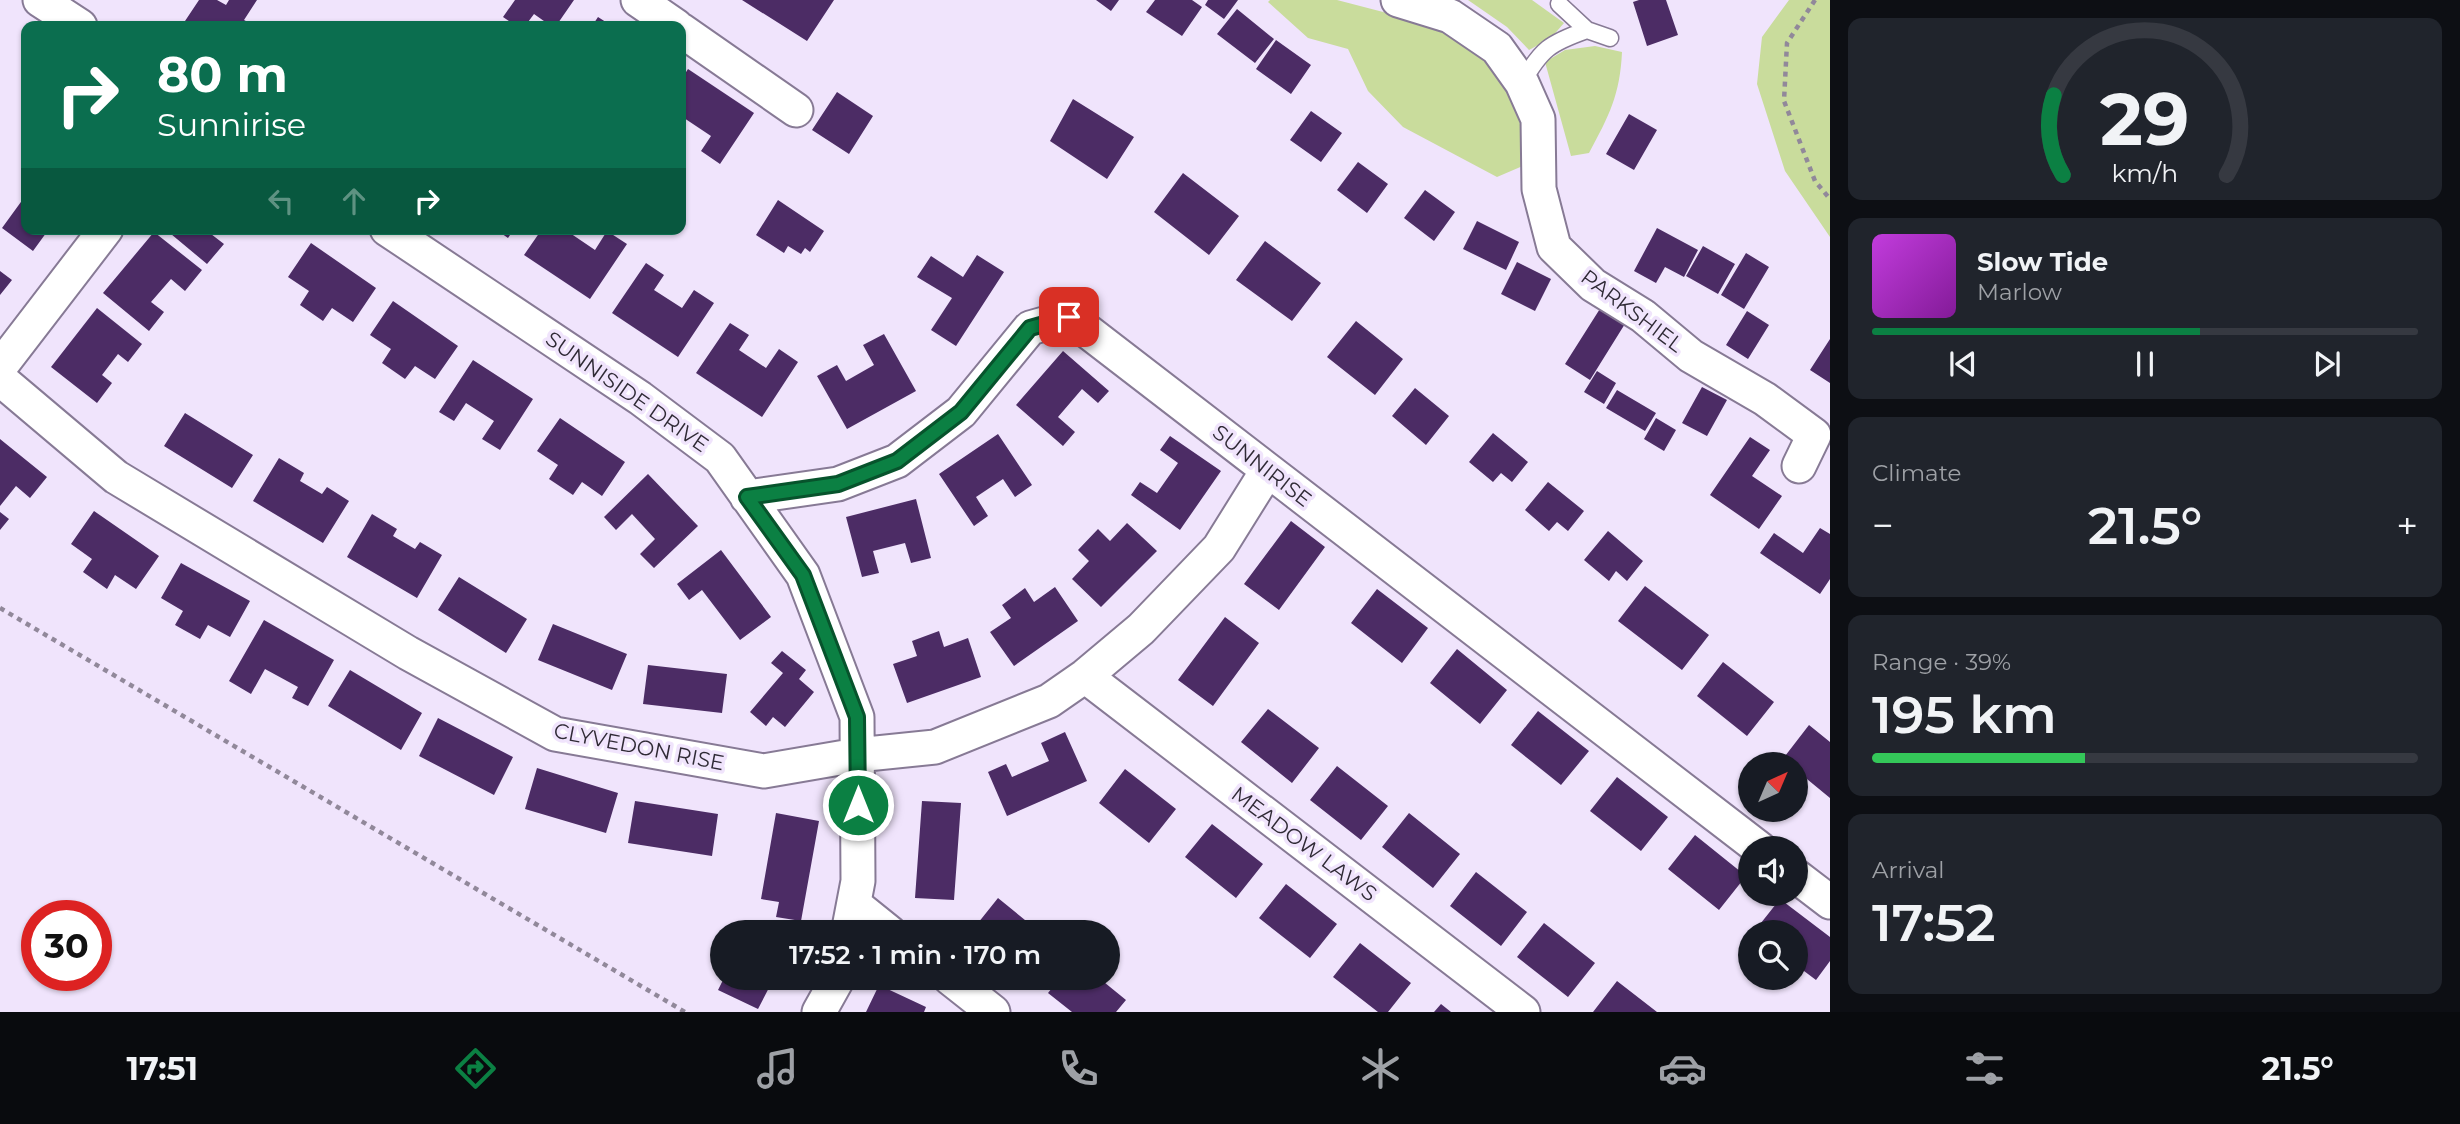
<!DOCTYPE html>
<html lang="en">
<head>
<meta charset="utf-8">
<style>
	:root { --surface:#171b24; --page:#20242c; --text:#f1f3f6; --muted:#9ea1a6; --line:#363941; --accent:#0b8043 }
	body { margin:0; font-family:Montserrat,sans-serif; background:var(--page); color:var(--text); height:100vh; display:flex; flex-direction:column; font-size:26px; white-space:nowrap }
	* { box-sizing:border-box; margin:0 }
	p { font-size:23px; color:var(--muted) }
	.icon { flex:none; width:38px; height:38px; fill:none; stroke:currentColor; stroke-width:2; stroke-linecap:round; stroke-linejoin:round }
	.map { position:relative; flex:1; overflow:hidden }
	.panel { display:flex; flex-direction:column; gap:18px; padding:18px; background:#0d0f14; width:630px }
	.panel>* { flex:none }
	.banner { position:absolute; left:21px; top:21px; width:665px; height:214px; border-radius:14px; box-shadow:0 2px 5px #0004; background:#0b6e4f; color:#fff; overflow:hidden }
	.needle { width:46px; rotate:44deg }
	.controls { position:absolute; left:1738px; top:752px; display:grid; gap:14px }
	.controls a { display:grid; place-items:center; width:70px; height:70px; border-radius:50%; background:var(--surface); box-shadow:0 2px 5px #0004; font-size:35px }
	.speed { position:absolute; left:21px; top:900px; display:flex; gap:14px; font-size:35px; font-weight:700; text-align:center }
	.speed>* { display:grid; place-content:center; width:91px; height:91px; border-radius:50%; background:var(--surface); box-shadow:0 2px 5px #0004; line-height:1 }
	.speed .limit { border:10px solid #d22; background:#fff; color:#111 }
	.pin { position:absolute; display:grid; place-items:center; width:60px; height:60px; color:#fff; margin:-30px; border-radius:14px; box-shadow:0 4px 10px #0006 }
	.me { position:absolute; width:77px; margin:-38px; rotate:0deg; stroke-linejoin:round; filter:drop-shadow(0 0 5px #0008) }
	.turn { display:flex; align-items:center; gap:24px; height:147px; padding:0 21px; font-size:32px }
	.turn .icon { width:91px; height:91px; stroke-width:2.5 }
	.turn b { display:block; font-size:49px; line-height:60px }
	.lanes { display:flex; align-items:center; height:66px; padding:0 21px; background:#0003; justify-content:center; gap:35px; direction:ltr }
	.lanes .off { opacity:.35 }
	.big { font-size:52px; font-weight:600; line-height:1.1 }
	.panel .card { flex:1; display:flex; flex-direction:column; justify-content:center; gap:10px; min-width:0; padding:0 24px; border-radius:14px; background:var(--page) }
	.panel .dial { align-items:center; gap:0 }
	.dial svg { height:182px; overflow:visible; fill:none; stroke:var(--line); stroke-width:7; stroke-linecap:round; text-anchor:middle }
	.dial text { fill:var(--text); stroke:none }
	.song { display:flex; align-items:center; gap:21px }
	.cover { width:84px; height:84px; border-radius:10px; background:linear-gradient(135deg,hsl(290 70% 55%),hsl(290 70% 35%)) }
	.played { height:7px; border-radius:4px; background:linear-gradient(90deg,var(--accent) 60%,var(--line) 60%) }
	.keys { display:flex; justify-content:space-around; direction:ltr }
	.heat { display:flex; justify-content:space-between; align-items:center; font-size:38px; direction:ltr }
	.charge { height:10px; border-radius:5px; background:linear-gradient(90deg,#34c759 39%,var(--line) 0) }
	.trip { position:absolute; left:710px; top:920px; width:410px; height:70px; border-radius:35px; background:var(--surface); box-shadow:0 2px 5px #0004; font-weight:600; line-height:70px; text-align:center }
	.menu { display:flex; height:112px; justify-content:space-around; align-items:center; background:#090b0e; color:var(--muted) }
	.menu .icon { width:49px; height:49px }
	.menu .current { color:var(--accent) }
	.menu b { font-size:32px; color:var(--text) }
	main { display:flex; flex:1; min-height:0 }
	.map>svg:first-child { display:block }
	.green { fill:#c9dc9c }
	.building { fill:#4c2c65 }
	.lines { fill:none; stroke-linecap:round; stroke-linejoin:round }
	.service-casing { stroke:#877a95; stroke-width:19 }
	.minor-casing { stroke:#877a95; stroke-width:37 }
	.path { stroke:#91889a; stroke-width:4.5; stroke-dasharray:5 5; stroke-linecap:butt }
	.service { stroke:#fff; stroke-width:16 }
	.minor { stroke:#fff; stroke-width:33 }
	.route-casing { stroke:#07532c; stroke-width:18 }
	.route { stroke:#0b8043; stroke-width:12 }
	.labels { text-anchor:middle; stroke-width:7; stroke-linejoin:round; paint-order:stroke }
	.street-label { font-size:21px; fill:#2f2a35; stroke:#f0e4fc }
</style>
</head>
<body>
<main>
<div class="map">
<svg width="1830" height="1012" viewBox="0 0 1830 1012">
	<rect width="100%" height="100%" fill="#f0e4fc"/>
	<path class="green" d="M1270,0h67l73,19 55,18 37,36 20,42 3,50 -28,12 -94,-50 -35,-36 -20,-42 -40,-11 -40,-36z
		M1468,0h64l32,23 -13,15 -22,12 -22,-23z
		M1789,0h41v237l-45,-66 -28,-87 5,-47z
		M1595,46l27,6c-2,43 -13,64 -33,101l-18,3 -26,-94 20,-12z"/>
	<path class="building" d="M199,0h18l9,5 3,-5h28l-13,20 11,6h-63l-7,-5z
		M515,0h59l-18,26h-5l-17,-12 -9,12h-9l-13,-9z
		M742,0h92l-27,41z
		M1096,0h23l-8,11z
		M1155,0h37l10,7 -20,29 -36,-24z
		M1208,0h30l-14,19 -19,-14z
		M1639,0h27l12,35 -31,11 -14,-44z
		M1237,9l37,30 -19,24 -38,-29z
		M598,17l14,9h-20z
		M1276,40l35,25 -20,29 -35,-25z
		M688,69l66,44 -34,51 -19,-13 10,-15 -27,-18 -3,4v-42z
		M837,92l36,24 -24,38 -37,-24z
		M1073,99l61,38 -27,42 -57,-38z
		M1311,111l31,22 -21,29 -31,-22z
		M1629,114l28,16 -23,40 -28,-16z
		M1358,162l30,22 -21,29 -30,-23z
		M1183,173l56,43 -30,39 -55,-43z
		M1425,190l30,22 -21,29 -30,-23z
		M26,195v34h23l-16,22 -31,-23z
		M778,200l46,31 -14,21 -5,-4 -4,6 -13,-8 -4,7 -28,-18z
		M1477,221l42,21 -13,28 -43,-21z
		M1657,228l41,22 -14,27 -19,-10 -9,16 -22,-12z
		M165,229h50l-4,5 13,10 -17,20z
		M495,229h19l-6,9z
		M542,229h26l-1,2 28,19 12,-19 20,13 -37,55 -66,-44z
		M154,232l48,38 -17,21 -14,-12 -20,23 13,10 -15,19 -46,-38z
		M1265,241l56,42 -29,38 -56,-41z
		M311,243l65,45 -23,34 -21,-14 -9,13 -23,-16 9,-14 -21,-14z
		M1703,246l32,18 -17,30 -32,-18z
		M1746,253l23,14 -25,42 -23,-14z
		M977,255l27,17 -48,74 -25,-16 21,-32 -35,-21 14,-21 32,21z
		M1517,262l34,17 -16,32 -34,-17z
		M646,263l18,12 -10,15 28,18 12,-18 20,13 -36,54 -66,-44z
		M0,271l12,9 -12,15z
		M393,301l65,45 -23,33 -20,-13 -10,13 -23,-16 9,-14 -21,-14z
		M1603,304l25,15 -38,61 -25,-16z
		M97,308l45,36 -14,18 -10,-8 -16,21 10,8 -15,20 -46,-36z
		M1747,311l22,14 -21,34 -22,-14z
		M1356,321l47,38 -28,36 -48,-38z
		M730,323l19,12 -10,15 27,18 13,-19 19,13 -36,55 -66,-44z
		M884,334l32,57 -69,38 -30,-53 20,-11 9,16 28,-16 -11,-20z
		M1830,339v44l-20,-13z
		M1063,351l46,40 -11,12 -16,-14 -24,28 17,15 -12,14 -47,-41z
		M473,360l60,39 -33,51 -18,-11 12,-18 -28,-18 -12,18 -15,-9z
		M1597,371l19,12 -12,21 -20,-12z
		M1702,387l25,13 -20,36 -25,-13z
		M1415,388l34,28 -23,29 -34,-29z
		M1617,390l39,23 -11,18 -39,-23z
		M185,413l68,42 -21,33 -68,-42z
		M560,418l65,44 -23,34 -20,-14 -9,13 -24,-16 9,-14 -21,-14z
		M1656,418l20,12 -12,21 -20,-12z
		M1493,433l35,29 -16,20 -11,-9 -8,9 -24,-20z
		M998,434l34,51 -17,12 -12,-18 -27,18 12,19 -14,10 -35,-52z
		M1170,436l51,35 -41,59 -49,-35 9,-13 17,11 21,-30 -18,-13z
		M1750,437l20,13 -18,26 30,20 -23,33 -49,-34z
		M0,439l47,38 -17,21 -14,-12 -16,20z
		M279,458l25,15 -4,8 22,13 5,-7 22,14 -26,42 -70,-42z
		M648,474l50,52 -44,42 -14,-14 15,-15 -23,-25 -16,16 -12,-13z
		M1548,482l36,29 -16,20 -11,-9 -8,9 -24,-21z
		M916,499l15,59 -20,5 -6,-20 -32,8 6,22 -17,4 -16,-60z
		M94,511l65,45 -23,33 -21,-14 -8,14 -24,-17 9,-13 -21,-15z
		M0,512l9,7 -9,11z
		M372,514l25,15 -4,7 22,13 5,-7 22,13 -25,43 -70,-41z
		M1291,521l34,26 -46,63 -35,-26z
		M1127,523l30,28 -56,56 -29,-28 17,-18 -11,-11 20,-21 12,12z
		M1820,528l10,6v45l-10,15 -60,-41 14,-20 29,20z
		M1608,531l35,30 -16,20 -11,-10 -7,10 -25,-21z
		M721,550l50,67 -31,23 -38,-50 -13,10 -12,-16z
		M181,563l69,38 -20,36 -22,-12 -8,14 -25,-14 8,-14 -22,-13z
		M459,577l68,42 -21,34 -68,-43z
		M1645,586l64,49 -27,35 -64,-49z
		M1055,587l23,34 -64,45 -24,-34 21,-14 -9,-13 23,-17 9,14z
		M1377,589l51,39 -26,35 -51,-40z
		M1225,617l34,26 -46,63 -35,-26z
		M264,620l70,40 -26,46 -16,-8 6,-11 -33,-18 -14,25 -22,-13z
		M553,624l74,30 -15,36 -74,-30z
		M939,631l5,16 24,-9 13,39 -74,26 -14,-39 24,-8 -5,-15z
		M1457,649l50,41 -27,34 -50,-41z
		M782,651l24,19 -7,9 15,13 -29,35 -12,-10 -7,9 -16,-14 33,-39 -12,-10z
		M1723,662l51,40 -27,34 -50,-40z
		M648,665l79,9 -5,39 -79,-9z
		M350,670l72,43 -21,37 -73,-44z
		M1268,709l51,39 -27,35 -51,-41z
		M1538,711l51,40 -28,34 -50,-40z
		M438,718l75,39 -19,38 -75,-39z
		M1809,725l21,17v56l-34,-28v-5h-7l-7,-5z
		M1065,732l22,49 -80,35 -19,-44 18,-8 6,13 37,-16 -8,-18z
		M1337,766l51,40 -27,34 -51,-40z
		M537,768l81,25 -12,40 -81,-24z
		M1125,769l51,40 -27,34 -50,-40z
		M1617,777l51,40 -27,34 -51,-40z
		M635,801l83,13 -6,42 -84,-13z
		M922,801l39,2 -7,97 -39,-2z
		M776,813l43,8 -18,100 -25,-4 3,-15 -18,-3z
		M1409,813l51,41 -27,34 -51,-41z
		M1212,824l51,40 -27,34 -51,-41z
		M1695,835l51,41 -27,34 -51,-41z
		M1476,872l51,40 -26,34 -51,-40z
		M1286,884l51,40 -27,34 -51,-40z
		M998,898l43,35h-71z
		M1780,899l50,38v24l-14,19 -20,-15v-32h-43z
		M1544,923l51,40 -27,34 -51,-40z
		M1360,943l51,40 -23,29h-10l-45,-35z
		M724,978h50l-16,31 -40,-19z
		M1060,978h39l27,22 -10,12h-44l-24,-19z
		M1617,981l40,31h-64z
		M879,985l47,22 -2,5h-58z
		M1441,1004l10,8h-17z"/>
	<g class="lines">
		<defs>
			<path id="service" d="M1559,4l28,26 23,8
				M1522,83c19,-34 28,-40 65,-53"/>
			<path id="minor" d="M40,0l40,26
				M638,0l38,26
				M1398,0l52,16 47,32 25,35 16,36 1,70 15,58 39,38 50,31 48,40 74,43 49,36 -15,31
				M681,30l115,80
				M387,229l253,169 80,60 83,117 54,142 1,164 -10,52
				M0,367l106,-138
				M0,379l116,98 292,176 147,81 209,37 93,-16 78,-8 114,-46 36,-25 56,-47 78,-81 48,-77
				M747,497l91,-13 59,-23 64,-49 69,-84 39,-11 691,532
				M1085,676l438,336
				M1796,876l34,26
				M854,904l36,29
				M950,978l43,34
				M819,1012l19,-34"/>
		</defs>
		<use href="#service" class="service-casing"/>
		<use href="#minor" class="minor-casing"/>
		<path class="path" d="M1815,0l-28,43 -3,58 31,80 15,18
			M0,608l685,404"/>
		<use href="#service" class="service"/>
		<use href="#minor" class="minor"/>
	</g>
	<g class="lines">
		<defs>
			<path id="route" d="M858,805l-1,-88 -54,-142 -56,-78 91,-13 59,-23 64,-49 69,-84 39,-11"/>
		</defs>
		<use href="#route" class="route-casing"/>
		<use href="#route" class="route"/>
	</g>
	<g class="labels">
		<g class="street-label">
			<text transform="translate(1632 311) rotate(37)" y="7">PARKSHIEL</text>
			<text transform="translate(627 392) rotate(35)" y="7">SUNNISIDE DRIVE</text>
			<text transform="translate(1262 466) rotate(38)" y="7">SUNNIRISE</text>
			<text transform="translate(639 747) rotate(11)" y="7">CLYVEDON RISE</text>
			<text transform="translate(1304 844) rotate(37)" y="7">MEADOW LAWS</text>
		</g>
	</g>
</svg>
<div class="controls">
<a><svg class="needle" viewBox="-14 -14 28 28"><path d="M0-13l5 13h-10z" fill="#e53935"/><path d="M0 13l5-13h-10z" fill="#9ea1a6"/></svg></a>
<a><svg class="icon" aria-label="sound" viewBox="0 0 24 24"><path d="M4 9h4l5-4v14l-5-4H4zM17 9q2 3 0 6"/></svg></a>
<a><svg class="icon" aria-label="search" viewBox="0 0 24 24"><circle cx="10" cy="10" r="6"/><path d="M15 15l6 6"/></svg></a>
</div>
<div class="speed"><div class="limit">30</div></div>
<div class="pin" style="left:1069px;top:317px;background:#d93025"><svg class="icon" aria-label="arrive" viewBox="0 0 24 24"><path d="M6 21V4h12l-3 4 3 4H6"/></svg></div>
<svg class="me" style="left:858px;top:805px" viewBox="-20 -20 40 40"><circle r="17" fill="#0b8043" stroke="#fff" stroke-width="3"/><path d="M0-11L8 9 0 5-8 9z" fill="#fff"/></svg>
<div class="trip">17:52 · 1 min · 170 m</div>
<div class="banner">
<div class="turn"><svg class="icon" aria-label="right" viewBox="0 0 24 24"><path d="M7 20v-9h11M14 6l5 5-5 5"/></svg><div><b>80 m</b>Sunnirise</div></div>
<div class="lanes"><svg class="icon off" aria-label="left" viewBox="0 0 24 24"><path d="M17 20v-9H6M10 6l-5 5 5 5"/></svg><svg class="icon off" aria-label="ahead" viewBox="0 0 24 24"><path d="M12 20V5M6 11l6-6 6 6"/></svg><svg class="icon" aria-label="right" viewBox="0 0 24 24"><path d="M7 20v-9h11M14 6l5 5-5 5"/></svg></div>
</div>
</div>
<section class="panel">
<div class="card dial"><svg viewBox="0 0 100 80">
<path d="M14 69A42 42 0 1 1 86 69"/>
<path d="M14 69A42 42 0 0 1 10 34" stroke="#0b8043"/>
<text x="50" y="56" font-size="32" font-weight="700">29</text>
<text x="50" y="72" font-size="11">km/h</text>
</svg></div>
<div class="card">
<div class="song"><i class="cover"></i><div><b>Slow Tide</b><p>Marlow</p></div></div>
<div class="played"></div>
<div class="keys"><svg class="icon" aria-label="previous" viewBox="0 0 24 24"><path d="M18 5L8 12l10 7zM5 5v14"/></svg><svg class="icon" aria-label="pause" viewBox="0 0 24 24"><path d="M8 5v14M16 5v14"/></svg><svg class="icon" aria-label="next" viewBox="0 0 24 24"><path d="M6 5l10 7-10 7zM19 5v14"/></svg></div>
</div>
<div class="card"><p>Climate</p>
<div class="heat"><a>−</a><b class="big">21.5°</b><a>+</a></div>
</div>
<div class="card"><p>Range · 39%</p><b class="big">195 km</b><div class="charge"></div></div>
<div class="card"><p>Arrival</p><b class="big">17:52</b></div>
</section>
</main>
<nav class="menu">
<b>17:51</b>
<svg class="icon current" aria-label="directions" viewBox="0 0 24 24"><path d="M12 3l9 9-9 9-9-9zM9 14v-3h6M13 9l2 2-2 2"/></svg>
<svg class="icon" aria-label="music" viewBox="0 0 24 24"><path d="M9 18V5l10-2v13"/><circle cx="6" cy="18" r="3"/><circle cx="16" cy="16" r="3"/></svg>
<svg class="icon" aria-label="phone" viewBox="0 0 24 24"><path d="M5 4h4l2 5-3 2q2 4 5 5l2-3 5 2v4C11 20 4 13 5 4z"/></svg>
<svg class="icon" aria-label="climate" viewBox="0 0 24 24"><path d="M12 3v18M4 7l16 10M4 17L20 7"/></svg>
<svg class="icon" aria-label="car" viewBox="0 0 24 24"><path d="M5 17H2v-5l4-1 3-4h7l3 4 3 1v5h-3M9 17h6M6 11h13"/><circle cx="7" cy="17" r="2"/><circle cx="17" cy="17" r="2"/></svg>
<svg class="icon" aria-label="filters" viewBox="0 0 24 24"><path d="M4 7h16M4 17h16"/><circle cx="9" cy="7" r="2"/><circle cx="15" cy="17" r="2"/></svg>
<b>21.5°</b>
</nav>
</body>
</html>
